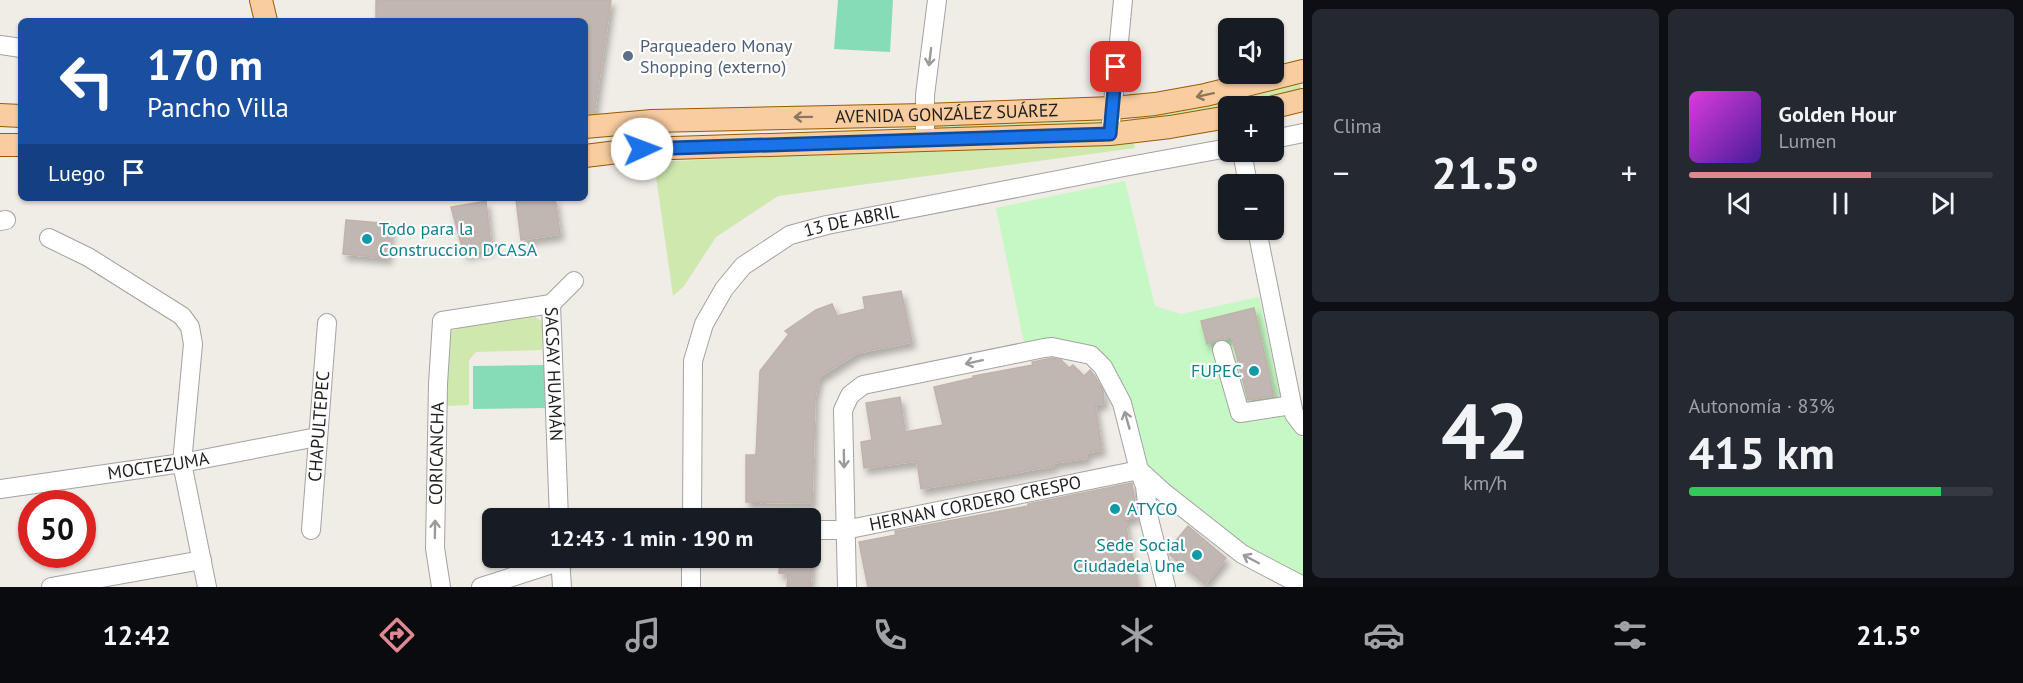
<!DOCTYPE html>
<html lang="es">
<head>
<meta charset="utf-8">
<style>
	:root { --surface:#171b24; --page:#242831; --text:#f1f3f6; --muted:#9ea1a6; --line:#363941; --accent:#df8890 }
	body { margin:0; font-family:"PT Sans",sans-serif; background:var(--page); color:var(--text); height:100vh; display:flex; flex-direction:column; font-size:22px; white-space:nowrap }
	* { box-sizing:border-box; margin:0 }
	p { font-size:20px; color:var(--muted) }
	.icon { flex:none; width:33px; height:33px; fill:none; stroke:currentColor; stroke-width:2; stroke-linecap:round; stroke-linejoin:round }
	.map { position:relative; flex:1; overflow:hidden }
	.drawer { display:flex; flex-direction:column; gap:9px; padding:9px; background:#0d0f14; width:720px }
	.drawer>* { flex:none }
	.guide { position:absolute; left:18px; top:18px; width:570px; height:183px; border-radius:9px; box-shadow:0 2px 4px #0004; background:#1a4fa0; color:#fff; overflow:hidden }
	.controls { position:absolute; left:1218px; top:18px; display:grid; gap:12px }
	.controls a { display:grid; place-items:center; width:66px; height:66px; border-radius:9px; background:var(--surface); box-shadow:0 2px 4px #0004; font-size:30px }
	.speed { position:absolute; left:18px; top:490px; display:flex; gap:12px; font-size:30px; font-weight:700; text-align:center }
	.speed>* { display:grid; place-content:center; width:78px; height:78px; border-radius:50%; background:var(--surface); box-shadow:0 2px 4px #0004; line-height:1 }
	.speed .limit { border:9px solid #d22; background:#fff; color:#111 }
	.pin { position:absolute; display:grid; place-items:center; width:51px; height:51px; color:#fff; margin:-26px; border-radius:12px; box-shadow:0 3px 9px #0006 }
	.me { position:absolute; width:66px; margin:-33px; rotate:88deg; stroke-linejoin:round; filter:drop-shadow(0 0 4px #0008) }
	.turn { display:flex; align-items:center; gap:21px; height:126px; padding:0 30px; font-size:27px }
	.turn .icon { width:78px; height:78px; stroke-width:2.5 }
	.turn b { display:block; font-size:42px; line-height:51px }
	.then { display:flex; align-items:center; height:57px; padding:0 30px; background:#0003; gap:12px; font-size:22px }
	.big { font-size:45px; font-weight:800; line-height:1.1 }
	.drawer .widget { flex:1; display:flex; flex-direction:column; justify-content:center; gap:9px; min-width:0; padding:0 21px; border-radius:9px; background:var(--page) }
	.drawer .dial { align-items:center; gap:0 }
	.dial b { font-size:78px; line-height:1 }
	.song { display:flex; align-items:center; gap:18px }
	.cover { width:72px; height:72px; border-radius:9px; background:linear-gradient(135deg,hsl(300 70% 55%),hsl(260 70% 35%)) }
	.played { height:6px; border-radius:3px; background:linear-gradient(90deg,var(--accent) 60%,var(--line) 60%) }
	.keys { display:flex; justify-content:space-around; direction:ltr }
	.heat { display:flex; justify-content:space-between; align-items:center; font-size:33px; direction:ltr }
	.charge { height:9px; border-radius:4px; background:linear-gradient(90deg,#34c759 83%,var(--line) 0) }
	.drawer .tiles { flex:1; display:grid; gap:9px; grid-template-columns:repeat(2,1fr) }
	.trip { position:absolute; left:482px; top:508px; width:339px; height:60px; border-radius:9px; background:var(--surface); box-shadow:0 2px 4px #0004; font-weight:800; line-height:60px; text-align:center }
	.menu { display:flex; height:96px; justify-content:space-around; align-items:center; background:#090b0e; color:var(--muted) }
	.menu .icon { width:42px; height:42px }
	.menu .on { color:var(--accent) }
	.menu b { font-size:27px; color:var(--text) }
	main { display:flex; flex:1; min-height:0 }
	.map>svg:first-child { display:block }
	.grass { fill:#cfe8ae }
	.park { fill:#c5f8c5 }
	.pitch { fill:#86ddb5 }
	.building { fill:#c1b7b2; stroke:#c1b2a9; stroke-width:1.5; filter:url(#shadow) }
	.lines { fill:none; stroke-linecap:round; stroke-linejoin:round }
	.minor-casing { stroke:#a3a3a3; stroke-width:20 }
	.major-casing { stroke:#975c04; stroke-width:24 }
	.minor { stroke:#fff; stroke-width:18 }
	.major { stroke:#facda1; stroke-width:22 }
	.oneway { stroke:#9a9a9a }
	.oneway2 { stroke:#8c7660 }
	.route-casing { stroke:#114b97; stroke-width:15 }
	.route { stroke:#1a73e8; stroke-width:10 }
	.service-dot { fill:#5c6f8a; stroke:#fff; stroke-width:2 }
	.culture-dot { fill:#0f9aa8; stroke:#fff; stroke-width:2 }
	.labels { text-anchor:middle; stroke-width:4.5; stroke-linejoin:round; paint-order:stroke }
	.service-label { font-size:18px; fill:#4e5e75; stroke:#fff; text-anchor:start }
	.street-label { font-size:18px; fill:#1f1f1f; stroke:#fff }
	.culture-label { font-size:18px; fill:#0d838f; stroke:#fff; text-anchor:start }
</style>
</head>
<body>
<main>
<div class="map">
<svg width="1303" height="587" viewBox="0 0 1303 587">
	<defs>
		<filter id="shadow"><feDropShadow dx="3.5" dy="6" stdDeviation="3" flood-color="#0004"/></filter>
	</defs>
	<rect width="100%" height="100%" fill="#f0ece6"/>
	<path class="grass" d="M1298,82l3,5 -1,4 -5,2c-22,6 -44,13 -67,13v3l-92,12 -4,-7z
		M1102,116l2,7 -169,9 -7,-9z
		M1133,140l2,8 -357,48 -62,41 -32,49 -11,10 -19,-134z
		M534,316l9,6 -1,28 -66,2 -7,8v45l-22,1 -2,-66 3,-8 12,-4z"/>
	<path class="park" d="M1125,181l30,125 26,8 78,-17 26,119 18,23v142l-27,-11 -127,-99 -44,-107 -80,-16 -29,-140z"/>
	<path class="pitch" d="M838,0h55l-3,52 -56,-3z
		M544,365l1,43 -72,1v-43z"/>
	<path class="building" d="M376,0h235l-17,113h-9v-92h-209z
		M532,198h23l5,36 -39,6 -5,-40z
		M486,201l5,47 -27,6 -13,-47z
		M346,220l45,4 -3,34 -45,-4z
		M901,291l11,51 -55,11 -38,24 -4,20 -3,106 -66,-1v-47h10l4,-84 29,-37 -4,-3 31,-21 16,-6 5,12 28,-7 -2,-12z
		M1254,308l20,88 -26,4 -16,-62 -13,1 -12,5 -6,-23z
		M1052,358l9,2 8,8 4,-3 11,11 6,-6 4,5 9,15 1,13 -9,2 7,45 -16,3 1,5 -34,5 1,3 -133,23 -4,-28 -53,7 -3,-26 11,-2 -6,-37 34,-6 5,35 38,-7 -9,-38 39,-9v-2l60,-11 -1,-3z
		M1132,483l5,34 -12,2 5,34h2l6,34h-270l-9,-45 37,-7 -1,-4 133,-25v-2z
		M1188,526l38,32 -21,26 -36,-30 -1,-4z
		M780,558h32l-2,29h-23l1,-13 -9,-1z"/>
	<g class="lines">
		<defs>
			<g id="minor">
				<path d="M0,45l21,3"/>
				<path d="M1110,134l13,-134"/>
				<path d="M925,139v-44l12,-95"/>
				<path d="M1274,139l29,-6"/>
				<path d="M1242,152l6,32"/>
				<path d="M0,221l6,-1"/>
				<path d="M1257,230l37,184 9,12"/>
				<path d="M49,238l39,19 94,59 8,11 3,17 -11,119 25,124"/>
				<path d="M551,304l23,-23"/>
				<path d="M1222,350l18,63 52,-8"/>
				<path id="s1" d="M0,489l182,-26 135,-26"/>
				<path id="s2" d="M692,519l1,-158 11,-37 20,-35 19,-23 47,-31 37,-10 297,-58 104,-19"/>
				<path id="s3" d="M311,530l16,-207"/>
				<path id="s4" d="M810,530h35l294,-60 6,16 4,33 17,68"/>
				<path d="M560,558l2,29"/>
				<path d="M51,587l151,-27"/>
				<path id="s5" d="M441,587l-6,-39 3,-164 4,-63 109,-17 8,215"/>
				<path d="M481,587l90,-29"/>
				<path d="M691,587v-29"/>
				<path d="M847,587l-4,-177 7,-15 13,-10 181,-37 8,-1 39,8 12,12 19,36 17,67 23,21 80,63 61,32"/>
			</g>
			<g id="major">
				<path d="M261,0l5,21"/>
				<path d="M1274,107l29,-7"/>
				<path d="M0,115l21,1"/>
				<path id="s6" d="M585,127l67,-6 273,-6 188,-7 42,-4 50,-9 98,-24"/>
				<path d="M0,145h21"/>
				<path d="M585,156l57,-7 468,-15 60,-7 58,-10"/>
			</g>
		</defs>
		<use href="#minor" class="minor-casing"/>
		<use href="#major" class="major-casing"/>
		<use href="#minor" class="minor"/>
		<use href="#major" class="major"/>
	</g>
	<defs><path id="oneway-shaft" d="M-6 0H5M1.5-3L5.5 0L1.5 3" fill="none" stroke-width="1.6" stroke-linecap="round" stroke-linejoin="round" transform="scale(1.5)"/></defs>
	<g class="oneway">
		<use href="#oneway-shaft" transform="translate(930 57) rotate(97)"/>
		<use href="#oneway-shaft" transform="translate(974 362) rotate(168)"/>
		<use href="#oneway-shaft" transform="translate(1127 420) rotate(-106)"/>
		<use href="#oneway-shaft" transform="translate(844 459) rotate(89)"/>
		<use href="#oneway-shaft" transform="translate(435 529) rotate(-89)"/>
		<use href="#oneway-shaft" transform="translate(1251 559) rotate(-152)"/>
	</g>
	<g class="oneway2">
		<use href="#oneway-shaft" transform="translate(1205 95) rotate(168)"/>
		<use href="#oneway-shaft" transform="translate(803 117) rotate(179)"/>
	</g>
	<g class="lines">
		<defs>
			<path id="route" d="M642,149l468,-15 6,-67"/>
		</defs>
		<use href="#route" class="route-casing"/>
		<use href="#route" class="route"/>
	</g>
	<circle class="service-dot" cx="628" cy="56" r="6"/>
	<g class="culture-dot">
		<circle cx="367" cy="239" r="6"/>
		<circle cx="1254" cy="371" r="6"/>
		<circle cx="1115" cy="509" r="6"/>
		<circle cx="1197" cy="555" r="6"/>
	</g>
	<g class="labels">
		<g class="service-label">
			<text x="640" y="52">Parqueadero Monay<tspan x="640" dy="21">Shopping (externo)</tspan></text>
		</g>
		<g class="street-label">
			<text dy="6" stroke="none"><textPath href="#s6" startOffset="362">AVENIDA GONZÁLEZ SUÁREZ</textPath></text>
			<text dy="6" stroke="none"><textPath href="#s2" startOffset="386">13 DE ABRIL</textPath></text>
			<text dy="6" stroke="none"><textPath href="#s5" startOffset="447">SACSAY HUAMÁN</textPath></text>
			<text dy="6" stroke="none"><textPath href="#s3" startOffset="104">CHAPULTEPEC</textPath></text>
			<text dy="6" stroke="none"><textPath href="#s5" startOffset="134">CORICANCHA</textPath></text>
			<text dy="6" stroke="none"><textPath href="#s1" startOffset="160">MOCTEZUMA</textPath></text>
			<text dy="6" stroke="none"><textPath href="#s4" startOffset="168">HERNAN CORDERO CRESPO</textPath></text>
		</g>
		<g class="culture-label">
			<text x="379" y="235">Todo para la<tspan x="379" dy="21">Construccion D'CASA</tspan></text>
			<text x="1242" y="377" text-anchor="end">FUPEC</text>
			<text x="1127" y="515">ATYCO</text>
			<text x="1185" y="551" text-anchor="end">Sede Social<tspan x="1185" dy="21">Ciudadela Une</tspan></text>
		</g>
	</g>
</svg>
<div class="controls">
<a><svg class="icon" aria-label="sound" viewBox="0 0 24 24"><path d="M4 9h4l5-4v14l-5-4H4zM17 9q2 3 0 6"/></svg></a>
<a>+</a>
<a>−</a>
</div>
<div class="speed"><div class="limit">50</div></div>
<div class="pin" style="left:1116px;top:67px;background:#d93025"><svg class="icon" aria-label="arrive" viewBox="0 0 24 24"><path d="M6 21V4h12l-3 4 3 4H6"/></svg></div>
<svg class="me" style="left:642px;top:149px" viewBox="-20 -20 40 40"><circle r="19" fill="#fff"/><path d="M0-13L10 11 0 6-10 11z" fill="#1a73e8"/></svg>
<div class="trip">12:43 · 1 min · 190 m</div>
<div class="guide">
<div class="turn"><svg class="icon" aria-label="left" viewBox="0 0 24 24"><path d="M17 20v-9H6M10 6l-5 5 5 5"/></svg><div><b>170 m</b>Pancho Villa</div></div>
<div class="then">Luego<svg class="icon" aria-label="arrive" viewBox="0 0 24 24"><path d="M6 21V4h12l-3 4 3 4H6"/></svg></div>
</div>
</div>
<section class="drawer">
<div class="tiles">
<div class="widget"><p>Clima</p>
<div class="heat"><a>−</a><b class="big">21.5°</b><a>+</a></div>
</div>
<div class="widget">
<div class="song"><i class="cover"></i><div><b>Golden Hour</b><p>Lumen</p></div></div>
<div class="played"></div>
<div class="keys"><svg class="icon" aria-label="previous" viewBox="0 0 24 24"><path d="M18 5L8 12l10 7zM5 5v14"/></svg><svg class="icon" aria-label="pause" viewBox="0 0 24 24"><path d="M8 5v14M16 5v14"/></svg><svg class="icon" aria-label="next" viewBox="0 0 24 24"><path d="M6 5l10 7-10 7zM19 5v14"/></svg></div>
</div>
<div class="widget dial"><b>42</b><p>km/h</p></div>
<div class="widget"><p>Autonomía · 83%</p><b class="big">415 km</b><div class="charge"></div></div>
</div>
</section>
</main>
<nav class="menu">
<b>12:42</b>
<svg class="icon on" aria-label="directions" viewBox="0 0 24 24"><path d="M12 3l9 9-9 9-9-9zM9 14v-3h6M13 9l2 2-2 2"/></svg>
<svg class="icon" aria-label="music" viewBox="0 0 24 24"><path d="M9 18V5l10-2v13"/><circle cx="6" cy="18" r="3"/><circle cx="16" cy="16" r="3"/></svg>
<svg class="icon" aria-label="phone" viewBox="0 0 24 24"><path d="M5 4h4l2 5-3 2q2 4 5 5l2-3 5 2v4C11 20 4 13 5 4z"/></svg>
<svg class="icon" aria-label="climate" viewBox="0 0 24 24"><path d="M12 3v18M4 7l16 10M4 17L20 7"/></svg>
<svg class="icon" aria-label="car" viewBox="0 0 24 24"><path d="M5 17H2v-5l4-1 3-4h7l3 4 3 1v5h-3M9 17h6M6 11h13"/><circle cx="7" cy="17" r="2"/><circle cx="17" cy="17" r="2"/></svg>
<svg class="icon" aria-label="filters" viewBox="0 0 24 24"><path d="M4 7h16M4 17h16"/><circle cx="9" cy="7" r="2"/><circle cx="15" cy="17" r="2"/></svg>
<b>21.5°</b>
</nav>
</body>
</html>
